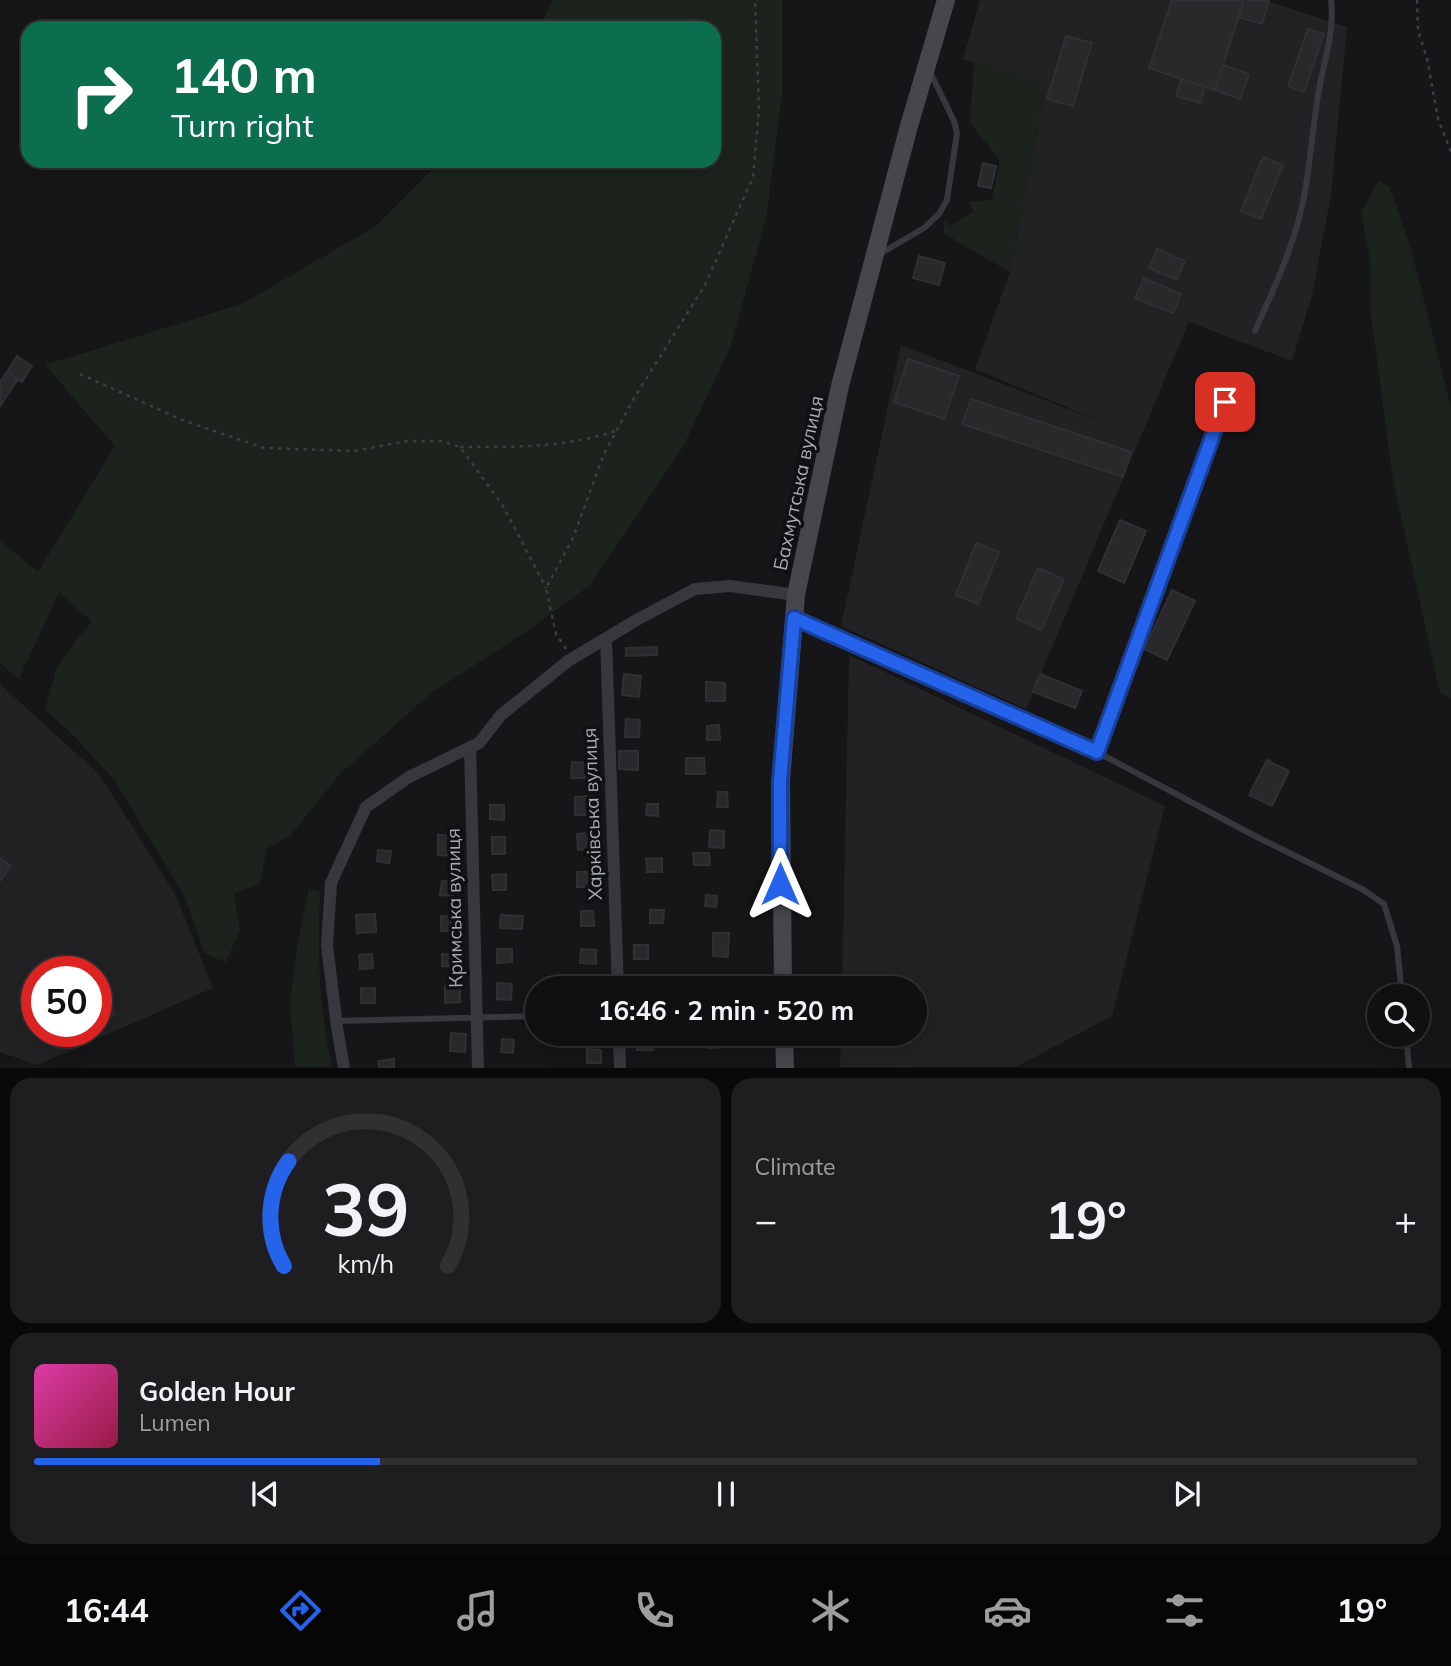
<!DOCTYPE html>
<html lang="en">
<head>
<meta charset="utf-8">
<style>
	:root { --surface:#101012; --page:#1e1e20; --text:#f1f3f6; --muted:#9c9d9f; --line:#303032; --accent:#2563eb }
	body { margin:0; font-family:Mulish,sans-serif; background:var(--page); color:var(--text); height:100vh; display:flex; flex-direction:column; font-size:26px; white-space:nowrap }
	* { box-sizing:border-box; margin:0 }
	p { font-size:23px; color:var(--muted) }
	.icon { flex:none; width:38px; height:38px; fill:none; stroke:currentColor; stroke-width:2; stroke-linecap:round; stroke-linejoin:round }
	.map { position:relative; height:1068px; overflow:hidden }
	.side { display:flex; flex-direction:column; gap:10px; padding:10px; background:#09090a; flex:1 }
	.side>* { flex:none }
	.hud { position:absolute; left:21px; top:21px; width:700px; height:147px; border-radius:21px; box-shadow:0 4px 18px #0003,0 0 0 2px var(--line); background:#0b6e4f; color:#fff; overflow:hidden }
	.tools { position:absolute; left:1367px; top:984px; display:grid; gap:14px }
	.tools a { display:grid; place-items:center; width:63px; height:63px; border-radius:50%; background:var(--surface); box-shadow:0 4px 18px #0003,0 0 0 2px var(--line); font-size:35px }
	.speed { position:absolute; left:21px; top:956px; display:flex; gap:14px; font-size:35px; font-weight:700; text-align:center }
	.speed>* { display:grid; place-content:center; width:91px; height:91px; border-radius:50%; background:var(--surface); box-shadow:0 4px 18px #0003,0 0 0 2px var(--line); line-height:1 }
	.speed .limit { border:10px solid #d22; background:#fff; color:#111 }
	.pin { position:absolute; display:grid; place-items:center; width:60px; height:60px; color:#fff; margin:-30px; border-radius:14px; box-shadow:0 4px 10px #0006 }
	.me { position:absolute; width:77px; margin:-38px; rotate:0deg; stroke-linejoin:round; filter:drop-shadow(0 0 5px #0008) }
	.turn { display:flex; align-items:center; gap:24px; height:147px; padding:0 35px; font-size:32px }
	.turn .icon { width:91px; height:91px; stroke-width:2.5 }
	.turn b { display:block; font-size:49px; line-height:60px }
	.big { font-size:52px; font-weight:700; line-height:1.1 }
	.side .tile { flex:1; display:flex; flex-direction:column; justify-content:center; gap:10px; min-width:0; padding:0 24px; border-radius:21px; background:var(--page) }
	.side .dial { align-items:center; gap:0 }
	.dial svg { height:182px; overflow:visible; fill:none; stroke:var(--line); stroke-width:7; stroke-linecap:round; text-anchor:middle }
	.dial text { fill:var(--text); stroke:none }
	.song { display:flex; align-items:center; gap:21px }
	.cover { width:84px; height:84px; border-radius:10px; background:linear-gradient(135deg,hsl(320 70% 55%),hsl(340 70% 35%)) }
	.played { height:7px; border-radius:4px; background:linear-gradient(90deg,var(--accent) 25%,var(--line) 25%) }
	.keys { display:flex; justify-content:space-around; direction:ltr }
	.heat { display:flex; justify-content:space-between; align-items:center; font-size:38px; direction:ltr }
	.side .tiles { flex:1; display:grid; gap:10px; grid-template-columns:1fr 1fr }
	.tile:last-child { grid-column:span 2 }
	.trip { position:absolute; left:525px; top:976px; width:402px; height:70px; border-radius:35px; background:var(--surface); box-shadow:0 4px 18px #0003,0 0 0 2px var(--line); font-weight:700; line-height:70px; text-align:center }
	.tab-bar { display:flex; height:112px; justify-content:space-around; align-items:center; background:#060607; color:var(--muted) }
	.tab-bar .icon { width:49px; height:49px }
	.tab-bar .selected { color:var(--accent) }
	.tab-bar b { font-size:32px; color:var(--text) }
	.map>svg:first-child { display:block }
	.built { fill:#222225; fill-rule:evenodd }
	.green { fill:#1c231d }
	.building { fill:#29292c; stroke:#303034; stroke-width:2 }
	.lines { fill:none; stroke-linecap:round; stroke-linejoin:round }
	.path { stroke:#3d3f44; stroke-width:2.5; stroke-dasharray:3.5 5; stroke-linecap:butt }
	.service { stroke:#37383d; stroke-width:6 }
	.minor { stroke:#37383d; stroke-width:12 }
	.secondary { stroke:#45474d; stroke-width:18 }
	.route-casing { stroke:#184099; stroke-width:18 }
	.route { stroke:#2563eb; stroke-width:12 }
	.labels { text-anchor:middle; stroke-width:7; stroke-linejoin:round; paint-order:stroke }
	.street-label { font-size:19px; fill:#a8adb8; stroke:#111113 }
</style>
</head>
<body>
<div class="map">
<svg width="1451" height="1068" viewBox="0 0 1451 1068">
	<rect width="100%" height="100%" fill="#161618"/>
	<path class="built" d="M980,0h285l82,27 -16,168 -19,101 -20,65 -103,-39 -163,387 -185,-83 60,-281 206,79 -132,-55 35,-97 36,-187 -83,-26z
		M849,655l316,151 -53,210 -96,51h-176l1,-33h74v-45h-73z
		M0,684l99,90 77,122 37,92 -176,77 -37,-13zM37,971h59v60h-59z"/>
	<path class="green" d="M553,0h229v96l-16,122 -36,130 -47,99 -94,139 -62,45 -97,63 -90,80 -50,62 -23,12 -7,35 -26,11 6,36 -14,32 -21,-8 -21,-59 -69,-114 -40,-44 -30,-28 12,-42 23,-32 12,-13 -33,-30 -40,87 -19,-16v-122l38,31 77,-126 -70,-81 197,-61 134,-78 65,-65h273v-133h-175z
		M974,62l72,22 -36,188 -44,-25 -23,-15 2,-12 5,6 24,-15 -6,-9 24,-2 8,-40 -30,-37z
		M1378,181l12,6 22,66 39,155v291l-11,-6 -47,-213 -22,-166 -1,-55 -9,-46z
		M309,889l11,3c-3,58 -1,118 12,175h-37l-5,-66 8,-59z"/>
	<path class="building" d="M1172,0h72l-29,90 -66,-22z
		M1244,0h25l-7,24 -23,-7z
		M1308,29l16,5 -20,58 -16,-6z
		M1066,36l26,7 -19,63 -26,-7z
		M1223,65l26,9 -9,25 -25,-9z
		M1181,79l24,8 -5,16 -24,-7z
		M1263,157l20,8 -22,54 -20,-8z
		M983,163l13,3 -5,22 -13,-2z
		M1157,249l28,12 -8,19 -28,-12z
		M919,256l26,7 -6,22 -26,-7z
		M1144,278l37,16 -8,19 -38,-15z
		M17,356l15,10 -10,16 -15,-10z
		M908,359l51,17 -15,43 -50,-17z
		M7,372l11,7 -18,27v-24z
		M971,399l160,53 -8,25 -161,-53z
		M1120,520l26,11 -22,52 -26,-12z
		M976,543l23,9 -21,52 -22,-9z
		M1038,568l26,11 -23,51 -25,-11z
		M1172,590l23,11 -28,59 -23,-11z
		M657,647v8l-31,1v-8z
		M624,674l17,2 -2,21 -17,-2z
		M1040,674l42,17 -7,17 -42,-16z
		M706,682l19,1v18h-19z
		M626,719l14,1 -1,17h-14z
		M719,725l1,15h-13v-14z
		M619,751h19v19l-19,-1z
		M686,758h18l1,16h-19z
		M1267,760l22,11 -17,35 -23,-11z
		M572,762l17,1v15h-18z
		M718,792h9l1,15h-11z
		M589,796l1,19h-15v-18z
		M647,804h11v12l-12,-1z
		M490,805h14v15l-14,-1z
		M710,830l14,1v17l-15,-1z
		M589,833l1,16 -12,1 -1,-16z
		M438,835l17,1 -1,20 -16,-1z
		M492,837h13v17h-13z
		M378,850l13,1 -2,12 -12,-2z
		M693,853h16l1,12h-16z
		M0,858l11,8 -11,15z
		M662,858v14h-15l-1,-13z
		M577,872h14v15h-14z
		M506,874v16h-13l-1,-15z
		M442,881l13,1 -2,14 -13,-1z
		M706,895l11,1 -1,11 -11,-1z
		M650,910h14l-1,13h-13z
		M581,911h12l1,15h-13z
		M375,914l1,18 -19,1 -1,-18z
		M501,915l22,1 -1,13 -22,-1z
		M441,916h16v15h-16z
		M713,933h16l-1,24 -15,-1z
		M634,945h14v14h-14z
		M497,949h15v13l-15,1z
		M581,949l15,1v14l-16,-1z
		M372,954l1,14 -13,1 -1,-14z
		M442,954l15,1 -1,12 -14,-1z
		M713,976h17v13h-16z
		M649,977l1,12h-14l-1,-11z
		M96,981l19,33 -15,9 -4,-7z
		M551,982h15v7h-15z
		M497,983l15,1 -1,16 -14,-1z
		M445,986h15v16l-15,1z
		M361,988h14v15h-14z
		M451,1033l15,1 -1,18 -15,-1z
		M637,1034h16v16h-16z
		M708,1034h16l1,13 -17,1z
		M502,1039l12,1 -1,13 -12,-1z
		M587,1049l14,1v13h-14z
		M394,1059v9h-15l-1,-7z"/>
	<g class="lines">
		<path class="path" d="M1417,0l1,31 9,27 11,61 13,33
			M80,374l102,46 82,28 90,3 53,-10h35l18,6 43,59 43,82
			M460,447c57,0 102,1 156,-16
			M566,649l-10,-15 -10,-46 27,-50 31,-84 30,-56 71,-113 48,-108 6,-68 -4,-109"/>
		<path class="service" d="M878,255l46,-27 15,-14 8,-14 10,-67 -3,-12 -25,-51
			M1255,331c20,-45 42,-91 50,-140 6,-34 8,-68 14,-101 5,-30 16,-59 12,-90
			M797,620l300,132 158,84 107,53 22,15 13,42 5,50
			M1097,752l128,-350
			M336,1021l201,-5
			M1406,1034l3,34"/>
		<path class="minor" d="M606,639l12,350
			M470,747l8,321
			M619,1034l1,34
			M344,1068l-7,-41 -10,-82 4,-62 35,-76 43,-30 70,-34 22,-28 67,-54 72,-43 55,-29 35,-3 66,9"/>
		<path class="secondary" d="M783,989l-2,-208 15,-186 44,-209 69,-260 37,-126
			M784,1034l1,34"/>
	</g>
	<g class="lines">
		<defs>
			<path id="route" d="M780,884v-103l14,-163 303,134 128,-350"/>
		</defs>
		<use href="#route" class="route-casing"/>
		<use href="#route" class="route"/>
	</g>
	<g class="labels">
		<g class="street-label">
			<text transform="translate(798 483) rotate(-78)" y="7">Бахмутська вулиця</text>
			<text transform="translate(592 814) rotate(-92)" y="7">Харківська вулиця</text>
			<text transform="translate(454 908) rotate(-91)" y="7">Кримська вулиця</text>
		</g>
	</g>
</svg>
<div class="tools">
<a><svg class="icon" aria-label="search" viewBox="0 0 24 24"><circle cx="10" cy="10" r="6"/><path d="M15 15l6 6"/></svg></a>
</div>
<div class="speed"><div class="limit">50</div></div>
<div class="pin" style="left:1225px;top:402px;background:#d93025"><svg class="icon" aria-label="arrive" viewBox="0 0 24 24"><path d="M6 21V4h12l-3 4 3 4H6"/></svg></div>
<svg class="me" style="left:780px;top:884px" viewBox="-20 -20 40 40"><path d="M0-17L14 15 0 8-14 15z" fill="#2563eb" stroke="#fff" stroke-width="4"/></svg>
<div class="trip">16:46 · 2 min · 520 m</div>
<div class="hud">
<div class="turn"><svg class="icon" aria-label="right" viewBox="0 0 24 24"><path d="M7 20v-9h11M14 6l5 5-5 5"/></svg><div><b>140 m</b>Turn right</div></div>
</div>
</div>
<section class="side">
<div class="tiles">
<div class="tile dial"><svg viewBox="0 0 100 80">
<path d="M14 69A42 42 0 1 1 86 69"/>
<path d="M14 69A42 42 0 0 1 16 23" stroke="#2563eb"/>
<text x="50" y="56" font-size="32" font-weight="700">39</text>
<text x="50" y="72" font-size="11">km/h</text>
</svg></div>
<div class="tile"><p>Climate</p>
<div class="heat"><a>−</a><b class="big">19°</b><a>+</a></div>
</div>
<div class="tile">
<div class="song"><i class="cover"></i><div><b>Golden Hour</b><p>Lumen</p></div></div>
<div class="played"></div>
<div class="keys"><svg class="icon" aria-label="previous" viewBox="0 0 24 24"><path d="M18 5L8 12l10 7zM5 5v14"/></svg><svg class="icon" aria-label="pause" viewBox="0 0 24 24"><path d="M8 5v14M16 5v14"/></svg><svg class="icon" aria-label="next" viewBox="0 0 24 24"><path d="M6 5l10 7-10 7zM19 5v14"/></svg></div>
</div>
</div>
</section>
<nav class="tab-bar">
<b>16:44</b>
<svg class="icon selected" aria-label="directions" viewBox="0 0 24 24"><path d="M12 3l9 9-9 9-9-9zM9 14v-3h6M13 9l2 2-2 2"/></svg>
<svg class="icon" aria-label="music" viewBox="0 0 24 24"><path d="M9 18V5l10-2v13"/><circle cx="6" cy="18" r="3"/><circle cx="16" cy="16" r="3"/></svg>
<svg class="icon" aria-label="phone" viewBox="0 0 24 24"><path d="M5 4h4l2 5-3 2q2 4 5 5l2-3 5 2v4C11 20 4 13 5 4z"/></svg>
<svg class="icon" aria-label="climate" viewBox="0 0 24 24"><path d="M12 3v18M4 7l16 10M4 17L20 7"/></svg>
<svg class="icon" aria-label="car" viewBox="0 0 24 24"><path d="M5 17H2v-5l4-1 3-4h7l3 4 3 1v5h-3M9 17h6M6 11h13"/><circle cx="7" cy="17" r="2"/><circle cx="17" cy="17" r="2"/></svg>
<svg class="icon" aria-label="filters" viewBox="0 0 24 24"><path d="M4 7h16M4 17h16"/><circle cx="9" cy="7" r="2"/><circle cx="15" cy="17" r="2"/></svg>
<b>19°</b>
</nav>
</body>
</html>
